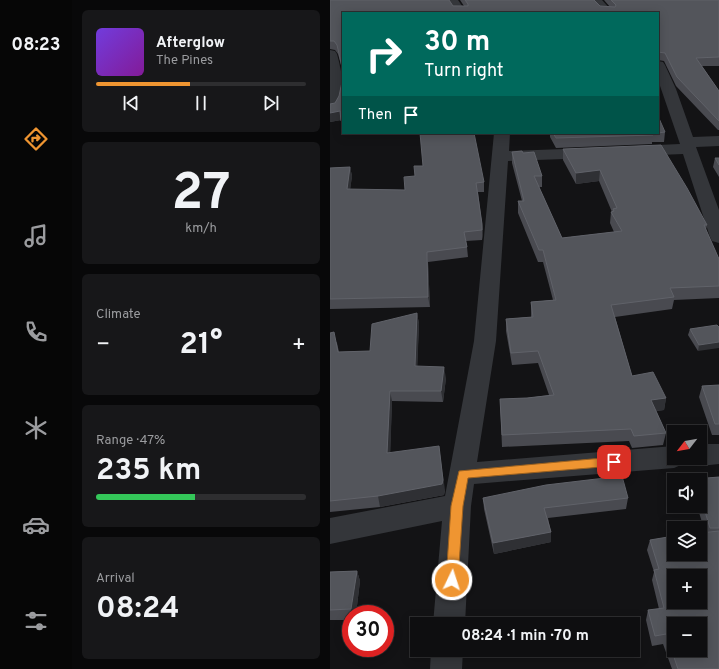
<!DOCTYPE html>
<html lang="en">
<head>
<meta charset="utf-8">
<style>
	:root { --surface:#0e0e10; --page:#171719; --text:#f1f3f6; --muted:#9b9c9f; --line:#2e2e30; --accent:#ef9531 }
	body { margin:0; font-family:Overpass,sans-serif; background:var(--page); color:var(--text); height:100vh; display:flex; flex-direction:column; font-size:15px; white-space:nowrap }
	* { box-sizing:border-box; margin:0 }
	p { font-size:13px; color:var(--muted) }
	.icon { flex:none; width:22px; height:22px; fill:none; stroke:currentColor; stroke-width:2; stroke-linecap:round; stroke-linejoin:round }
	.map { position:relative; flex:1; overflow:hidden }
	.panel { display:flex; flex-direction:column; gap:10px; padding:10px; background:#080809; width:258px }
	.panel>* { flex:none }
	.banner { position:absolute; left:12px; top:12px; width:317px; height:122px; border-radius:0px; box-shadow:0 2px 10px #0003,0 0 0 1px var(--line); background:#00695c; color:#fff; overflow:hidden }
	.needle { width:26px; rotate:239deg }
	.fabs { position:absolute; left:337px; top:425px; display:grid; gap:8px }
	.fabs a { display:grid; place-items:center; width:40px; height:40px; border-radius:0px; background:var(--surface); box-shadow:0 2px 10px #0003,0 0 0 1px var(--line); font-size:20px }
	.speed { position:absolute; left:12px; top:605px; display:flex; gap:8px; font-size:20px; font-weight:700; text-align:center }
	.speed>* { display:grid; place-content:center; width:52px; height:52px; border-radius:50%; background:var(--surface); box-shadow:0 2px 10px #0003,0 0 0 1px var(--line); line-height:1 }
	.speed .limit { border:6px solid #d22; background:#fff; color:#111 }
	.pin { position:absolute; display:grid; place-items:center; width:34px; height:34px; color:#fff; margin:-17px; border-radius:8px; box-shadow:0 2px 6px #0006 }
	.me { position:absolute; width:44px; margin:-22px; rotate:4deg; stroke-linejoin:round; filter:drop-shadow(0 0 3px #0008) }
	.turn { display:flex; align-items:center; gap:14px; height:84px; padding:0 16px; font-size:18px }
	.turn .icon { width:52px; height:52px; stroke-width:2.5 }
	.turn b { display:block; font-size:28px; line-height:34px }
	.then { display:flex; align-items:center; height:38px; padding:0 16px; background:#0003; gap:8px; font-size:15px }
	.big { font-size:30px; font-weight:700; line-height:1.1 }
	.panel .card { flex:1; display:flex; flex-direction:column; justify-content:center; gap:6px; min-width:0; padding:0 14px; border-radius:6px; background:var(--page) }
	.panel .dial { align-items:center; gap:0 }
	.dial b { font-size:52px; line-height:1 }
	.song { display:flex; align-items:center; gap:12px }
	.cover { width:48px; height:48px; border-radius:6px; background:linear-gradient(135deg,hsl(260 70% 55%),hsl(290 70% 35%)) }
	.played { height:4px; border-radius:2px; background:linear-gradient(90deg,var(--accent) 45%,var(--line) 45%) }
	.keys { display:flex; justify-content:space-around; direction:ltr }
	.heat { display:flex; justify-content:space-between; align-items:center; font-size:22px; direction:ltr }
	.charge { height:6px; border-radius:3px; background:linear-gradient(90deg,#34c759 47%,var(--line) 0) }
	.trip { position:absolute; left:80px; top:617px; width:230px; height:40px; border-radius:0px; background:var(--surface); box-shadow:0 2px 10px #0003,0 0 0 1px var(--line); font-weight:700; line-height:40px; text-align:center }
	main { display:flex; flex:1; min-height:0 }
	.menu { display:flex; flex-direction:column; width:72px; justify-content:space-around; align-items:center; background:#060606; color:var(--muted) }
	.menu .icon { width:28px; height:28px }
	.menu .on { color:var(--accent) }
	.menu b { font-size:18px; color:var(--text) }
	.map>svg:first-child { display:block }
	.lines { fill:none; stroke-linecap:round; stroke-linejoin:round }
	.minor { fill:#34363a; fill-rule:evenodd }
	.wall { fill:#494a50 }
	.shaded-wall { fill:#2f3034 }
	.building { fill:#53555b; stroke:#606269; fill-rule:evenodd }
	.route { fill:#ef9531; stroke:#9b6120 }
</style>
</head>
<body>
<main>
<nav class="menu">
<b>08:23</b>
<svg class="icon on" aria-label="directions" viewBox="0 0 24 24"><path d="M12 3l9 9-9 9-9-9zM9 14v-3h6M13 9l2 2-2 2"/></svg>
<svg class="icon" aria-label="music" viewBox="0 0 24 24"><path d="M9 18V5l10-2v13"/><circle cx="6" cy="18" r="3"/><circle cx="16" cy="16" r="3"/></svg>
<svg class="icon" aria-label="phone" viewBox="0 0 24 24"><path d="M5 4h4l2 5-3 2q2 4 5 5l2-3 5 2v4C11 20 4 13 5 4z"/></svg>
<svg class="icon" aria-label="climate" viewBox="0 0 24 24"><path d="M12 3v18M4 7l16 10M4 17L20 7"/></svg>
<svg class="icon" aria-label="car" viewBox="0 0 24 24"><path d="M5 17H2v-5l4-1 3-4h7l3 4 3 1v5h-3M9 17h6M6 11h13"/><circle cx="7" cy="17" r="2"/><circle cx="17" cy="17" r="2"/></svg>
<svg class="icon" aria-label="filters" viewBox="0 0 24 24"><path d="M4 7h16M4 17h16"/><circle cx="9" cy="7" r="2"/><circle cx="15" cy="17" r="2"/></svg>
</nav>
<section class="panel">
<div class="card">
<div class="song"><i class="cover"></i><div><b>Afterglow</b><p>The Pines</p></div></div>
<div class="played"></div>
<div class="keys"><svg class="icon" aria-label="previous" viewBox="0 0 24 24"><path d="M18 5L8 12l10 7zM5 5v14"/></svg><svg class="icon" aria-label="pause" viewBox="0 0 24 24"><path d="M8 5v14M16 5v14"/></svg><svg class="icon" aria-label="next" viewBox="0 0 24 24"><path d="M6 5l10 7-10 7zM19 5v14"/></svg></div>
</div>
<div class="card dial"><b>27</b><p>km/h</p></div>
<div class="card"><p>Climate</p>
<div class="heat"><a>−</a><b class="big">21°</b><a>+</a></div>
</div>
<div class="card"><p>Range · 47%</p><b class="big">235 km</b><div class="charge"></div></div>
<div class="card"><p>Arrival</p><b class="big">08:24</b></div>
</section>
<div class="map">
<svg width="389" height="669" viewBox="0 0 389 669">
	<rect width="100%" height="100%" fill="#131315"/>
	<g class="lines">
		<path class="minor" d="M116,0h12l9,13h-12z
			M259,0h13l12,13h-13z
			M0,50l5,1 2,3c5,19 10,40 -2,57l-5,1z
			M328,61l5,1 2,3 11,24 17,48 26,-1v10l-23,1 23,63v33l-7,-2 -2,-4 -27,-83 -48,2 -6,-2 -2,-3 2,-3 6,-2 45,-2 -22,-64z
			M164,133h16l-1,18 83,-3 6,2 2,3 -2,3 -6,2 -84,3 -12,180 -19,121 197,-16v12h12l-3,6 -9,4 -200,16 -3,22 -6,118h-32l9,-103 -112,23v-26l115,-22 29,-155z
			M370,444h19v20l-19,2 -9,-4 -2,-4h11z
			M101,650h32l-1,19h-32z"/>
	</g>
	<path class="wall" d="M0,0l134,6 -4,-6h134l6,6 10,1 -6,-7h115v66h-17l17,25v39h-1l-42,-44 -12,-25 -6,-1v-47h-315v116l-2,-9 -11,2v-18l5,-1 4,-7 3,-14v-13l-4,-15 -3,-4 -5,-1z
		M335,132l-1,10h-12v2l-96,4 -6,-11v-4z
		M233,149l144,76 -1,5 13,29v39l-45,2 -2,9 -57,8 17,59 34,22 -2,12 -8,1 10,22 -3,12 -31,3 -3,-7 -127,6 -2,-48 27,-1 22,-3 -11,-32 -26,2 -6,-34v-12l25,-2v-15l22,-2 -10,-38h-5l-20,-49v-12h4l-10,-38v-11l11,1 19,23v11h-3l23,51 52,-6 -4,-9 1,-11h1l-13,-31 -23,3 -13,-24z
		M385,158h4v19l-6,-10z
		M93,166l61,16v10h-6l4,32 1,9 -1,7 -16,1 1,6 1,10 -40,5 2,45 -100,2v-141l20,-1 2,9 -2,13 55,1z
		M87,313l2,11 -2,43 29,11 -3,24 -51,-1 -2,52 55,37 -1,5 -64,12 -50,5v-179l7,10 2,9 31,-1z
		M389,327l-21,24 -10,-16 2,-6z
		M389,385v50h-7l-13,-38 3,-11z
		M389,477v192h-47l-9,-25 -11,2 -6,-26 2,-10 11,-1 -7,-29 2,-8 -7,-22 3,-10 55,-8 -8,-26h3v-26h-6l1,-1z
		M153,498h145l-2,11 -78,9 3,14v10l-57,12 -10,-45z
		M27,571l3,10 -4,33h-5v6h-21v-48z"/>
	<path class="shaded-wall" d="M10,111l1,9 -11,2v-9z
		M11,121h2v8z
		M20,167l2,9 -3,23 -2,-10z
		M270,170l-1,11 -23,3v-11z
		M152,224l1,9 -1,7z
		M97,252l1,10 2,45 -2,-10z
		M87,313l2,11 -2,53 -2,-11z
		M389,342v6l-21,3 1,-6z
		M114,367l2,11 -3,24 -2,-11z
		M60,391l2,10 -2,63 -3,-11z
		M336,398l-2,12 -15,2 2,-12z
		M109,446l6,44 -1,5 -64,12 -2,-11z
		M221,532v10l-57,12 -1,-11z
		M27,571l3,10 -4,33h-3l-2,-5z"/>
	<path class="building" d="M0,0h119l4,6h15v-2l-3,-4h129l6,6 15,1 1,-2 -5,-5h108v57l-23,1 23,33v30l-42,-44 -12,-24 -7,-1v2v-41h-315v108h-2l-1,-10 -10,2v-9l5,-1 4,-7 3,-14v-15l-5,-22 -3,-4h-4z
		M328,116l7,16 -7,1z
		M90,133h54l10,49 -8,1 6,41v6l-18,2 3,15 -40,5 1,45 -98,2v-131l20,-1 -3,22 58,1 -1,-13 11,-1 -1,-10h9z
		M223,133h99l1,2 -97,3z
		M331,145l26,43 20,37h-3l15,34v27l-49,2 4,9 -63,8 21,71 21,-4 13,26 -15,2 15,33 -32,3 -3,-7 -129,6 -2,-36 27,-1 27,-3 -16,-44 -27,2 -5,-34 27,-2 -2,-15 25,-2 -13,-50h-4l-21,-49h6l-12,-49 10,-1 1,2 11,-1 8,24h-8l28,62 60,-7 -11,-19 3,-1 -1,-2 4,-1 -17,-38 -24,3 -13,-24z
		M385,158h4v7z
		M87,313l-2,53 29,1 -3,24h-51l-3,62 52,-7 4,34 -1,4 -64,12 -48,5v-168l4,-1 4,20 32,-1 2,-27z
		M387,325l2,2v15l-20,3 -9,-16z
		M389,385v39h-4l-13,-38z
		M292,476l6,22 -84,10 7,24 -58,11 -10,-45 63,-13z
		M389,477v51h-9l-10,-33v-15h-5v-1z
		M389,531v138h-41l-12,-35 -11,2 -7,-26 16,-2 -10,-38 5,-1 -9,-29 24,-4v18h26v-21zM344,576h26v26h-26zM344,624h26v26h-26z
		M27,571l-6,38 -21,1v-38z"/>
	<path class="route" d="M284,457l4,2 1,3 -1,3 -4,1 -146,12 -5,28 -5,74 -2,4 -4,2 -5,-2 -1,-4 5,-74 8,-35z"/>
</svg>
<div class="fabs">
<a><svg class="needle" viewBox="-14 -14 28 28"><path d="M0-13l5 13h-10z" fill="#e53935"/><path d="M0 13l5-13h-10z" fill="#9b9c9f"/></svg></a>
<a><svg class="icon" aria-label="sound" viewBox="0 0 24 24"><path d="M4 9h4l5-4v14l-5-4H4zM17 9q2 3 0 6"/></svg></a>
<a><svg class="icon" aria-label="layers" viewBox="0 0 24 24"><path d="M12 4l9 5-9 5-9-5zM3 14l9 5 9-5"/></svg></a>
<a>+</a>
<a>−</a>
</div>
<div class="speed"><div class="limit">30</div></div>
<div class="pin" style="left:284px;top:462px;background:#d93025"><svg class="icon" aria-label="arrive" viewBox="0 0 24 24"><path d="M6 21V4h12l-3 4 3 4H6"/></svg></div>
<svg class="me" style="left:122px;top:580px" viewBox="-20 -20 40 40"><circle r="17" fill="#ef9531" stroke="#fff" stroke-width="3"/><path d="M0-11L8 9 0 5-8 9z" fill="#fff"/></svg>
<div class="trip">08:24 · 1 min · 70 m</div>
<div class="banner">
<div class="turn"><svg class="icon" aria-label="right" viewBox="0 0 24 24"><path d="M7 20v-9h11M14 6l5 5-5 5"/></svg><div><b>30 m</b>Turn right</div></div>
<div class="then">Then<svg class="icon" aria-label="arrive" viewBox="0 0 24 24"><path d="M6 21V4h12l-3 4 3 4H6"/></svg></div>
</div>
</div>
</main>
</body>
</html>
